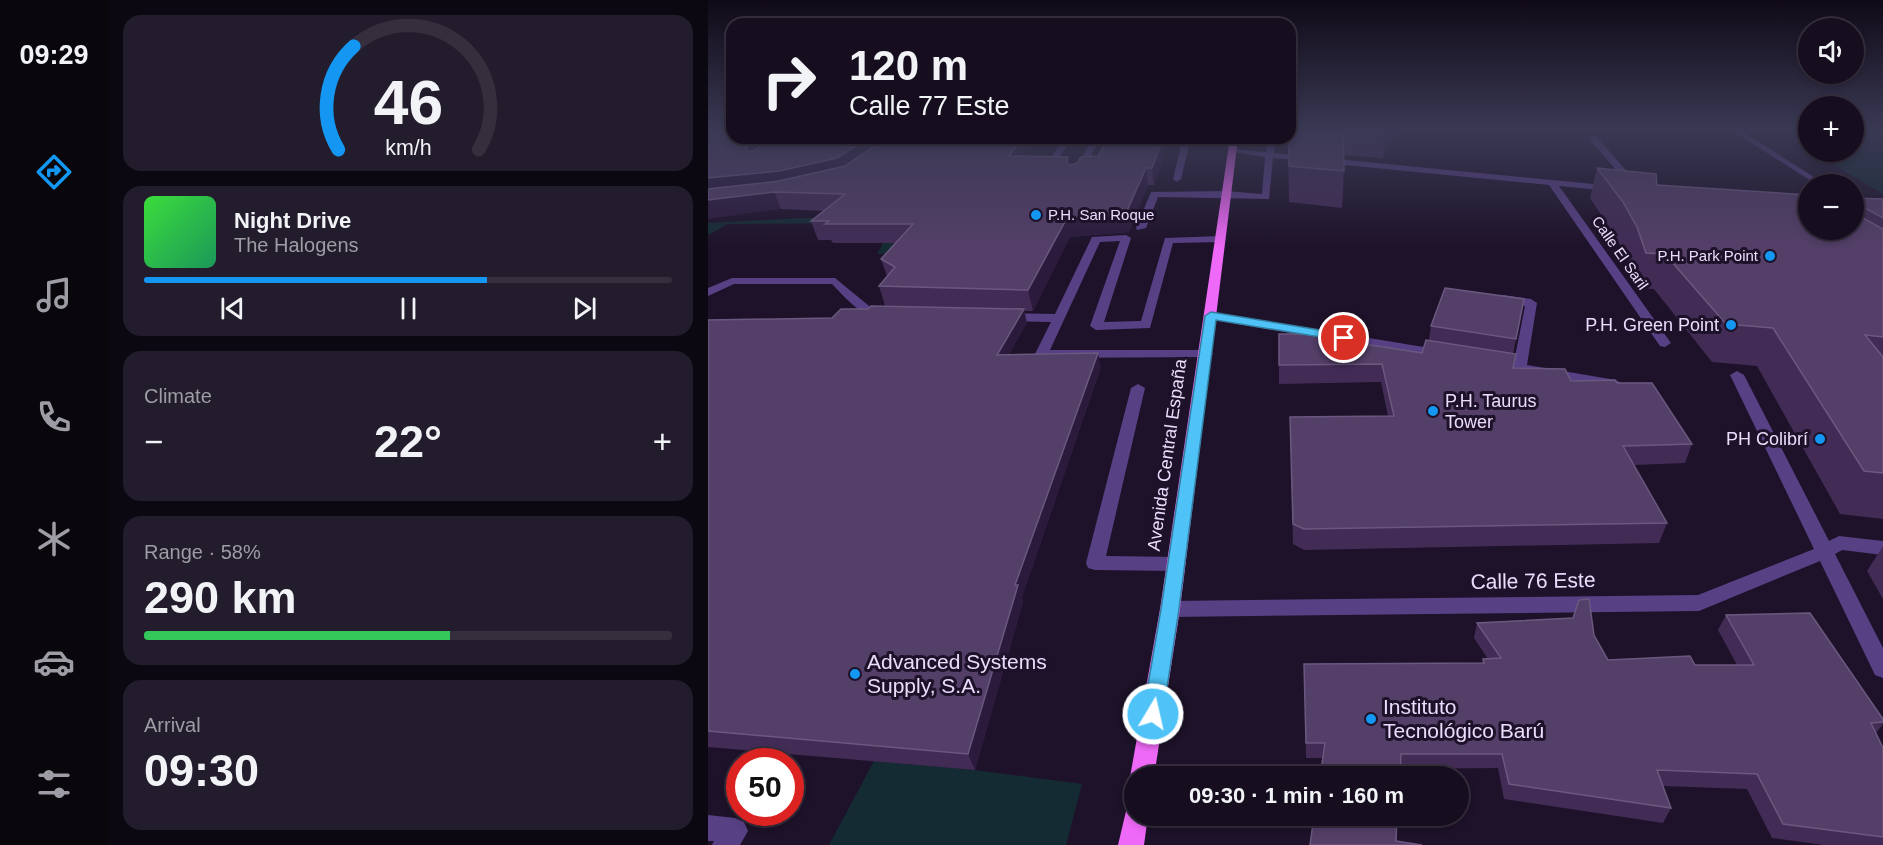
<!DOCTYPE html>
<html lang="en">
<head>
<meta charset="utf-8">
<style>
	:root { --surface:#160e1f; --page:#231c2c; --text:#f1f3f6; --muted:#9e9ca4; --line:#352e3d; --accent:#1397f3 }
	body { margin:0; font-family:Arial,sans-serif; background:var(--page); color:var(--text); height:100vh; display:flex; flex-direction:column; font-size:22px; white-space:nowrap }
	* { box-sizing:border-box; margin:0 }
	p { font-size:20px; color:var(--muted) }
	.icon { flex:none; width:33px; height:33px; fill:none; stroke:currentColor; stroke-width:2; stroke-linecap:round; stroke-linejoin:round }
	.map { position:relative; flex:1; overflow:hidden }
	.drawer { display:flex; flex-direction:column; gap:15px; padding:15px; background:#0c0811; width:600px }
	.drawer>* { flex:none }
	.banner { position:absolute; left:18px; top:18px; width:570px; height:126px; border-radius:18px; box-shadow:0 3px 9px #0003,0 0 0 2px var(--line); background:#160e1f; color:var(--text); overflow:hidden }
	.tools { position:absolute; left:1090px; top:18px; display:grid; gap:12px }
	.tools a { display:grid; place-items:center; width:66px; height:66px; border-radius:50%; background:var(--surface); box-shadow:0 3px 9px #0003,0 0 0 2px var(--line); font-size:30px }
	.speed { position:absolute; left:18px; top:748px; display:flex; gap:12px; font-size:30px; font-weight:700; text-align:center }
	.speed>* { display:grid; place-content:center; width:78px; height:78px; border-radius:50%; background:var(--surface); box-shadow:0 3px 9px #0003,0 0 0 2px var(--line); line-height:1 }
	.speed .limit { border:9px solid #d22; background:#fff; color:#111 }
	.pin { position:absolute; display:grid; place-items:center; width:51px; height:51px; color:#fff; margin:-26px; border:3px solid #fff; border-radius:50%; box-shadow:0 2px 6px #0007 }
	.me { position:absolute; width:66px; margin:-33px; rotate:9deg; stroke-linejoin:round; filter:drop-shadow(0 0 4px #0008) }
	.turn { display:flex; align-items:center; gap:21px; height:126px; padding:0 24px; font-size:27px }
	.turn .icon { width:78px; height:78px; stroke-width:2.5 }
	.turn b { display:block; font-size:42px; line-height:51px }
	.big { font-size:45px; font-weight:800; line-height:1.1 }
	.drawer .tile { flex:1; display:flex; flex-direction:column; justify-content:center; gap:9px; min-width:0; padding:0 21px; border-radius:18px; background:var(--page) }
	.drawer .dial { align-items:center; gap:0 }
	.dial svg { height:156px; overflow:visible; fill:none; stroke:var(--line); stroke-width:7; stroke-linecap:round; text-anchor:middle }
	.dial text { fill:var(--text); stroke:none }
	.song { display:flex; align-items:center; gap:18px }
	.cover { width:72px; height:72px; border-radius:9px; background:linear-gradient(135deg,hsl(120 70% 55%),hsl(150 70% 35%)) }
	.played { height:6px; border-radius:3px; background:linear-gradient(90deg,var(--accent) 65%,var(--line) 65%) }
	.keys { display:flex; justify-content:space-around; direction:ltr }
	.heat { display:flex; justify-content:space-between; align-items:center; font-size:33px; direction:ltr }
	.charge { height:9px; border-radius:4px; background:linear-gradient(90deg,#34c759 58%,var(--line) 0) }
	.trip { position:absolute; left:416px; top:766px; width:345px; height:60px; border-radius:30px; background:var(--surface); box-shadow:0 3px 9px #0003,0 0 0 2px var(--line); font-weight:800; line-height:60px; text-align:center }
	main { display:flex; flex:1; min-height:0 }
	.dock { display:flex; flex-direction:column; width:108px; justify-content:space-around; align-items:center; background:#09060c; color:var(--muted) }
	.dock .icon { width:42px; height:42px }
	.dock .current { color:var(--accent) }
	.dock b { font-size:27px; color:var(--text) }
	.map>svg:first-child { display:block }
	.green { fill:#152b33 }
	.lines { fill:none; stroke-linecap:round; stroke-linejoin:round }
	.minor { fill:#584085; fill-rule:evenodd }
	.major { fill:#ee69f7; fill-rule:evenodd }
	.wall { fill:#422c56 }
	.shaded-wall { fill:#2b1a3c }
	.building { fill:#543f68; stroke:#6b587f; stroke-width:1.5 }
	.route { fill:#4fc3f7; stroke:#337fa1; stroke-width:1.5 }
	.poi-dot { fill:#1397f3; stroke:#1d1229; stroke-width:2 }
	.labels { text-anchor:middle; stroke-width:6; stroke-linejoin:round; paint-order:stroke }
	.far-poi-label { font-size:15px; fill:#eadcfd; stroke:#1d1229; text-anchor:start }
	.far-street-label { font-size:15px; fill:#eadcfd; stroke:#1d1229 }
	.poi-label { font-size:18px; fill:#eadcfd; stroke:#1d1229; text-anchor:end }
	.street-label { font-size:18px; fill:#eadcfd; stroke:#1d1229 }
	.near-street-label { font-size:21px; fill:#eadcfd; stroke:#1d1229 }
	.near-poi-label { font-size:21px; fill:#eadcfd; stroke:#1d1229; text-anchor:start }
</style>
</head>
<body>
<main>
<nav class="dock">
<b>09:29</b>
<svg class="icon current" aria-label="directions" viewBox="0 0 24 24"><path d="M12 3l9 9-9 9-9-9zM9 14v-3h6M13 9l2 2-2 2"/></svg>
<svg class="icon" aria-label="music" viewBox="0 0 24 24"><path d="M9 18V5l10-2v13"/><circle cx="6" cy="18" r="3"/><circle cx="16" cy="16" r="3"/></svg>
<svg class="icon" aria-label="phone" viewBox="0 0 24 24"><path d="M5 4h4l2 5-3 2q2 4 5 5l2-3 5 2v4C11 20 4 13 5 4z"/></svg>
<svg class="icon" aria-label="climate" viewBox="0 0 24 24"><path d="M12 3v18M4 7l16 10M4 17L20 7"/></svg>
<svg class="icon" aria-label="car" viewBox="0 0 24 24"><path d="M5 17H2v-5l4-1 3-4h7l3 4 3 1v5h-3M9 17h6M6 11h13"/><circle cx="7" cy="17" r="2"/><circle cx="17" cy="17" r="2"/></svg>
<svg class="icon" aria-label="filters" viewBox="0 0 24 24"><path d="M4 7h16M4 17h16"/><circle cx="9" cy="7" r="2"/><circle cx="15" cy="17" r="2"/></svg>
</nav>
<section class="drawer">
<div class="tile dial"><svg viewBox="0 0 100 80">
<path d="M14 69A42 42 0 1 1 86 69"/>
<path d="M14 69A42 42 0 0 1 22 16" stroke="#1397f3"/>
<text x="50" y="56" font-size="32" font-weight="700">46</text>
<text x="50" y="72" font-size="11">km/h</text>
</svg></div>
<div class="tile">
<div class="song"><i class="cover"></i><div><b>Night Drive</b><p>The Halogens</p></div></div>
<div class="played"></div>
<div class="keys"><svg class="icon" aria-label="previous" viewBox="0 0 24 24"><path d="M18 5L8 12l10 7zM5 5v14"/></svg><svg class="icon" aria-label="pause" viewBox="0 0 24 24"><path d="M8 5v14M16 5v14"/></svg><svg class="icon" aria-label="next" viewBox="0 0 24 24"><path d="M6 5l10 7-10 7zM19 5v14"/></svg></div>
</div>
<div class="tile"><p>Climate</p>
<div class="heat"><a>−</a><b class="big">22°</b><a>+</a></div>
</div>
<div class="tile"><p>Range · 58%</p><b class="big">290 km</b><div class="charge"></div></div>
<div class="tile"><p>Arrival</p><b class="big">09:30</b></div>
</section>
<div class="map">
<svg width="1175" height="845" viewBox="0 0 1175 845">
	<rect width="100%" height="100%" fill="#1d1229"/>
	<path class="green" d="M1146,130h29v64l-71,-42h42z
		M94,218h132l-24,35 -33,1 6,-11 19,-20 -174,1 -20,11v-12z
		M166,761l101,9 107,14 -16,61h-237z"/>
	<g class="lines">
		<path class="minor" d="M1023,130h9l85,54h-9z
			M882,136h6l41,47v4h-6l-41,-47z
			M357,138h8l-23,32h-6l-1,-2z
			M384,138h8l-18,35 -7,2 -1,-2z
			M475,138h8l-10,41 -4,3 -4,-3z
			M559,138h8l-1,15 340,33v4l-3,1 -52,-5 112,157 -6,4 -5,-1 -111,-161 -276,-27 -4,41 -111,-2 -12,31 -9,2 -1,-2 15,-36 75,-1 36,3 3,-37 -37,-6 4,-2 34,3z
			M418,235l5,3 -27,84 37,-1 24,-83 56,-2 5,3 -5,3 -48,1 -23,85 -54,2 -6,-4 30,-85 -20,1 -50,108h156l5,1 2,3 -2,3 -169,1 -7,-4 16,-32 -46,-1 -6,-4 6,-4 50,1 37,-77z
			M24,278h103l39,32 12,1 2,3c-17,15 -44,-18 -56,-30h-98l-26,12v-8z
			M795,295l28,4 6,4 -10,62 89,15 7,4 -2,3 -5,1 -126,-22 -2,-3 7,-4 19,3 11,-56 -26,-4v-6z
			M503,312l231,38 7,4 -7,4 -235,-39 -2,-3z
			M1029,371l7,4 85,166 10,-5 44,5v14l-41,-5 -7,4 48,94v30l-8,-3 -55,-114 -121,50 -529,6 -7,-2 -3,-6 3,-6 7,-2 528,-6 116,-46 -84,-174z
			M430,384l7,4 -39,168 70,1 7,2 2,5 -2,5 -7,2 -81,-1 -7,-2 -2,-5 45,-175z
			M0,815l27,3 9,4 4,9 -8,14h-28l2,-4h-6z"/>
		<path class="major" d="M522,138h8l-58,471 -26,168h-20v8l-4,-8 30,-168z
			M426,804v12h14l-4,29h-26l9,-38z"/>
	</g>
	<path class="wall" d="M582,130h112l-19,28 -40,-3 1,16 -2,37 -53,-6 -1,-64h2z
		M24,138h306l-14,18 44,1 2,8 28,-9 10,-18h61l-15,47h-6l-19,47 -59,5 -37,74h-9l3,12 -18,31 92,13 -79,230 1,5 -48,168 -267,-23v-427l124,-2 36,-9 17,-3 -6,-20 8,-10 -6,-17 14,-16h-62l-2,-3h-13l-7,-19 13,-10 -43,-2z
		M889,168l60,17 197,45v-32l29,1v320l-43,-5 -83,-148 -45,-4 -58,-73 -18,-1 -8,-28 -14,-26 -24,-36z
		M816,299l-11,55v14l58,13 46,2 75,61 -7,19 -51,2 33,58 -8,20 -355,7 -11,-6 -3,-127 98,-1 -7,-34 -102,2v-50l78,9 65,10 7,-13 2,-14z
		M1175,546v53l-16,-28z
		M1018,615l157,104v5l-7,9 7,15v97h-59l-52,-7 -25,-49 -84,-3 8,22 -8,15 -159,-24 -6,-31 -98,1 -77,-11h-17l-2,-94 178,-1 1,-4h5l-14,-21 3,-15 117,12 14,25 87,5h42l-19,-35z"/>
	<path class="shaded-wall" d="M679,130h15l-19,28 1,-24z
		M43,138h14l-12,25 -7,-16z
		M160,138h28l-53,37 -135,22v-19z
		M315,138h15l-26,34 -3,-16z
		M455,138h6l-15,47 -2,-17z
		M438,168l2,17 -19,47 -59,5 -37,74 -5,-21 39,-72z
		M66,192l7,17 -73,10v-19z
		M316,309l3,14 -26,46 -4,-14z
		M390,353l3,14 -79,230 1,5 -48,168 -7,-16 47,-169z"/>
	<path class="building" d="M0,130h24v8h19l-5,9 2,5 10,-3 5,-11h105l-31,20 -58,13 -71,7z
		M582,130h17l36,3 1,38 -55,-5v-28h1z
		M599,130h80l-3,4 -42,-3v2z
		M178,138h137l-14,18 59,1 -2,5 4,3 7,-2 4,-6 17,-1 10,-18h55l-11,30h-6l-20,45 -59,5 -39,72 -149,-4 16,-19 -14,-8 32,-35h-88l4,-3h-18l34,-27 -71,-2 -66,8v-11l71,-8 66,-15z
		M889,168l59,6 1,11 152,10v35h45v-17l29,16v108l-18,-2 18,22v116l-19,-2 -91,-143 -47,-4 -61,-70 -19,-1 -9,-26 -14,-25z
		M1146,198l29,1v19l-29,-16z
		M737,288l79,11 -8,40 -85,-13z
		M163,306l153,3 -27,46 101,-2 -83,232h3l-50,169 -260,-23v-411l124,-2 9,-9h27z
		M571,334h76l2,9 65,10 4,-13 90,14 -3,14 52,1 6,12 44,-1 2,3h35l40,61 -69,2 44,77 -363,6 -11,-5 -3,-107 104,-1 -12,-52 -103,1z
		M881,599l5,36 14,25 82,-4 5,9h59l-28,-50 84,-2 73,106v3l-12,1 12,25v89l-100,-13 -26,-50 -100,-4 14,38 -162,-24 -7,-30h-101l-1,23h-80l5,-34h-19l-2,-79 180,-1 -1,-4 18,-1 -24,-35 96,-5 6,-18z
		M606,816h83l-1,25 26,4h-112z"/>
	<linearGradient id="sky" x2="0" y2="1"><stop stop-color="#100a17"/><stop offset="0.52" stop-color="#3a3954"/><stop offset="1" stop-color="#3a3954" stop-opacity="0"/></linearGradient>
	<rect width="1175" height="248" fill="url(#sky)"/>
	<path class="route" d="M503,312l133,22 5,4 -5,3 -128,-21 -37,289 -16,105 -3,7 -7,2 -7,-2 -3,-7 18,-105 44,-293z"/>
	<g class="poi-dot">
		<circle cx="328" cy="215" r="6"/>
		<circle cx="1062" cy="256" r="6"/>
		<circle cx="1023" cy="325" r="6"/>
		<circle cx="725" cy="411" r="6"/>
		<circle cx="1112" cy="439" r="6"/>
		<circle cx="147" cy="674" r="6"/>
		<circle cx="663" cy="719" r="6"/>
	</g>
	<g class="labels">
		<g class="far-poi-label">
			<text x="340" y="220">P.H. San Roque</text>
			<text x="1050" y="261" text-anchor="end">P.H. Park Point</text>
		</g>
		<g class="far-street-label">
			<text transform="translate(912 253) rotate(55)" y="5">Calle El Saril</text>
		</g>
		<g class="poi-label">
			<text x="1011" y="331">P.H. Green Point</text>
			<text x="737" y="407" text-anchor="start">P.H. Taurus<tspan x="737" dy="21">Tower</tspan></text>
			<text x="1100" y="445">PH Colibrí</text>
		</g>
		<g class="street-label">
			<text transform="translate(459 455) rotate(-82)" y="6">Avenida Central España</text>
		</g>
		<g class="near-street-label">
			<text transform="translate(825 581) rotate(-1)" y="7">Calle 76 Este</text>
		</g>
		<g class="near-poi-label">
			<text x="159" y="669">Advanced Systems<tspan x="159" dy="24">Supply, S.A.</tspan></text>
			<text x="675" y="714">Instituto<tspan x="675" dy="24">Tecnológico Barú</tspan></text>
		</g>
	</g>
</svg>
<div class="tools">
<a><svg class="icon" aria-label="sound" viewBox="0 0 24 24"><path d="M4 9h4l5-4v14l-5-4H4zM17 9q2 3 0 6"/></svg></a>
<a>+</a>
<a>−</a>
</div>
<div class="speed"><div class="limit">50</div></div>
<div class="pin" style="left:636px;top:338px;background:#d93025"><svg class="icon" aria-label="arrive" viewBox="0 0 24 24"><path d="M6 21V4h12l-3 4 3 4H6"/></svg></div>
<svg class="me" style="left:445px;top:714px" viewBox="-20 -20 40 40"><circle r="17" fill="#4fc3f7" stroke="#fff" stroke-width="3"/><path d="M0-11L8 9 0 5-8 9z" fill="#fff"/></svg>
<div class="trip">09:30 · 1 min · 160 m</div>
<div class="banner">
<div class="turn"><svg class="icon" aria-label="right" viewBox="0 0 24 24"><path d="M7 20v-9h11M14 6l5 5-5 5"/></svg><div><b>120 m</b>Calle 77 Este</div></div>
</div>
</div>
</main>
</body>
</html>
